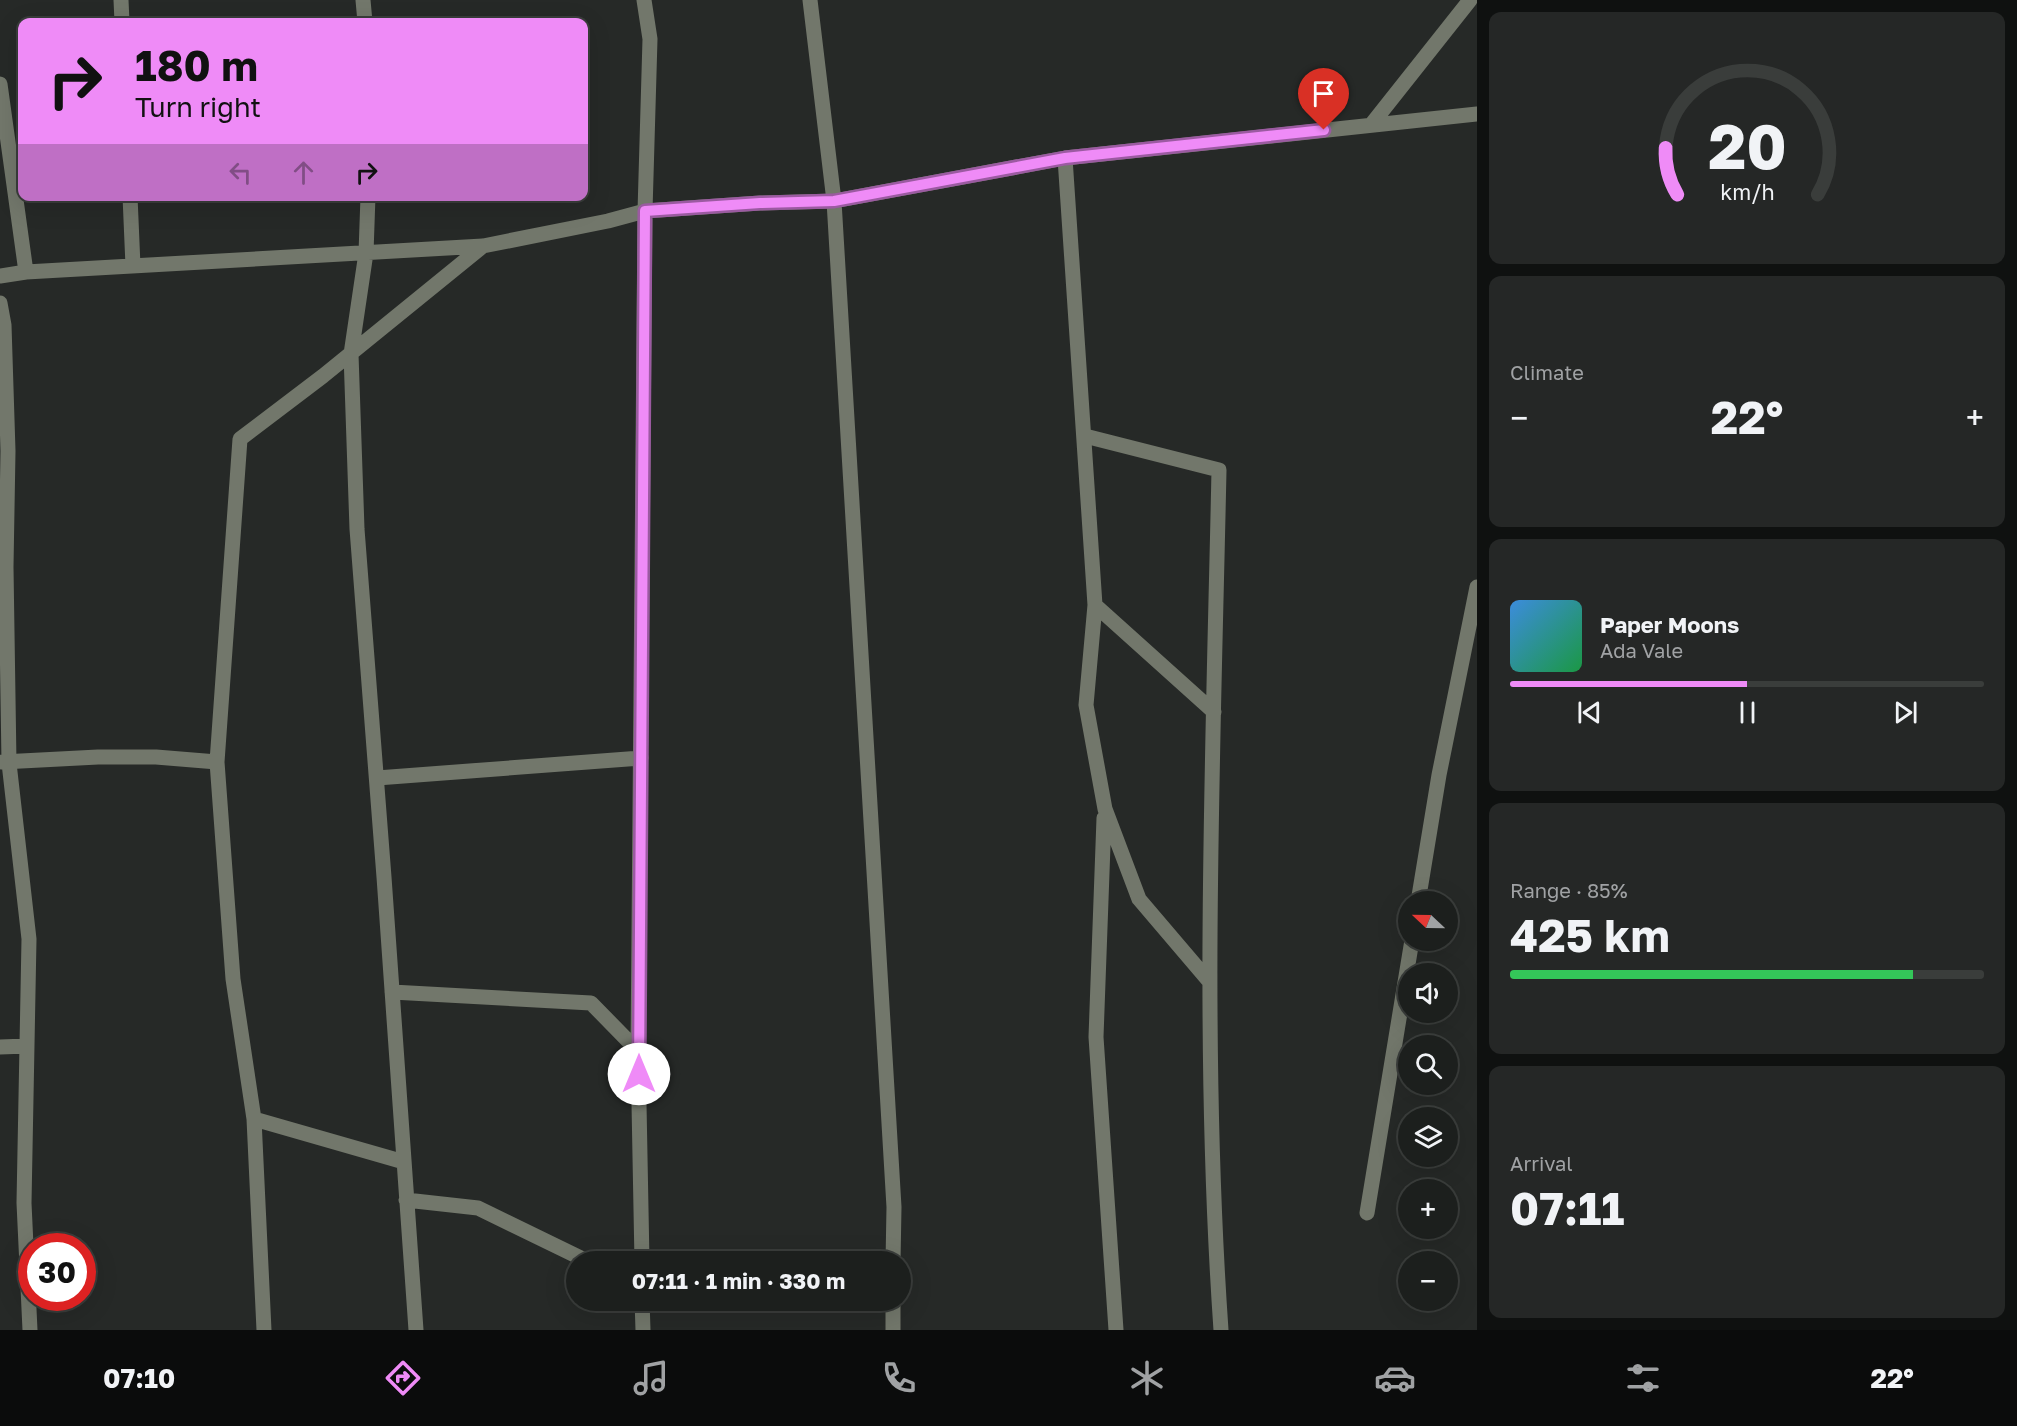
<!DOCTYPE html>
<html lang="en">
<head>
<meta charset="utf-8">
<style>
	:root { --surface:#1c1f1d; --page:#252726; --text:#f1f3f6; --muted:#a0a2a4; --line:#3a3d3b; --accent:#ef8bf7 }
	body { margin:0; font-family:"Golos Text",sans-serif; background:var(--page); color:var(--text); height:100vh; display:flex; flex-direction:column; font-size:22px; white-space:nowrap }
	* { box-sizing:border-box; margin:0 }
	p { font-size:20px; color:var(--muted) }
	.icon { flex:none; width:33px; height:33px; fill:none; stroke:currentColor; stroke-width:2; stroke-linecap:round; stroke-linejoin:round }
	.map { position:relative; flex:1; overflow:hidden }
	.panel { display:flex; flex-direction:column; gap:12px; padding:12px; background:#0f1110; width:540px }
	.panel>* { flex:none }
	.top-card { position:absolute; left:18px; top:18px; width:570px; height:183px; border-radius:12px; box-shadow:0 6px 24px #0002,0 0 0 2px var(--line); background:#ef8bf7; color:#111; overflow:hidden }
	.needle { width:39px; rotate:292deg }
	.tools { position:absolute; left:1398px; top:891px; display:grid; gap:12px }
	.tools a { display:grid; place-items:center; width:60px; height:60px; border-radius:50%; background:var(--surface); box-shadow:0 6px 24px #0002,0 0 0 2px var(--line); font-size:30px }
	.speed { position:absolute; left:18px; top:1233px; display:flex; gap:12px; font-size:30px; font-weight:700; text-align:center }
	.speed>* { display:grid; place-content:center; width:78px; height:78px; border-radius:50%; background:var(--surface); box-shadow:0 6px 24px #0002,0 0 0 2px var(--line); line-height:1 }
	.speed .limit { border:9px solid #d22; background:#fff; color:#111 }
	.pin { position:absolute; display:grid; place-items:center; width:51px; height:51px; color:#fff; margin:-62px -26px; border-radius:50% 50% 50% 0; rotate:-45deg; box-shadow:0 0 6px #0007 }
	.pin .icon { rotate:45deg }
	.me { position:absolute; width:66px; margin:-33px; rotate:0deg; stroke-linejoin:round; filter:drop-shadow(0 0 4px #0008) }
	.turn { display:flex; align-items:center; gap:21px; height:126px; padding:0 18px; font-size:27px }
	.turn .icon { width:78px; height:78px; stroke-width:2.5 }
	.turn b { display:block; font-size:42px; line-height:51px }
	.lanes { display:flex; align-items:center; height:57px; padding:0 18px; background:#0003; justify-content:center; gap:30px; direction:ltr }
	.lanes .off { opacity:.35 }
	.big { font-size:45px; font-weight:700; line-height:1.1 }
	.panel .tile { flex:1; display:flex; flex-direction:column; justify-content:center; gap:9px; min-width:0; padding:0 21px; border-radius:12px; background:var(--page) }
	.panel .dial { align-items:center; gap:0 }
	.dial svg { height:156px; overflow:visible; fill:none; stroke:var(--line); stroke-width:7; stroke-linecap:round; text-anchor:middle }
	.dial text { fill:var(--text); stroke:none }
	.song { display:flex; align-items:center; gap:18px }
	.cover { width:72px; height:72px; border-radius:9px; background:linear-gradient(135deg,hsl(210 70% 55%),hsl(140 70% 35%)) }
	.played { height:6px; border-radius:3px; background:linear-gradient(90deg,var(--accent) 50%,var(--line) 50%) }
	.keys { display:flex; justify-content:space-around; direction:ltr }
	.heat { display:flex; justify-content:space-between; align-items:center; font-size:33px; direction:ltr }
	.charge { height:9px; border-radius:4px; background:linear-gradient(90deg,#34c759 85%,var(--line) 0) }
	.trip { position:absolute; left:566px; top:1251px; width:345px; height:60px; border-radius:30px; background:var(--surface); box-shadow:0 6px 24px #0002,0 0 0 2px var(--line); font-weight:700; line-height:60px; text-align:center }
	.tabs { display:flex; height:96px; justify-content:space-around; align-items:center; background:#0b0c0c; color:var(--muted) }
	.tabs .icon { width:42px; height:42px }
	.tabs .active { color:var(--accent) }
	.tabs b { font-size:27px; color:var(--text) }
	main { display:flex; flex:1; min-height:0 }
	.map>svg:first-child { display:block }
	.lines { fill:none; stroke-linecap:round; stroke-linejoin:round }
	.minor { stroke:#72776b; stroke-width:15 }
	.route-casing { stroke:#9b5aa1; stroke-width:15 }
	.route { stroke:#ef8bf7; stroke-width:10 }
</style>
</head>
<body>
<main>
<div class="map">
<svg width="1477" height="1330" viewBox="0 0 1477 1330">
	<rect width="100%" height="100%" fill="#262927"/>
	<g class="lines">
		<path class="minor" d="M121,0l1,22
			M363,0l2,22
			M810,0l24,201 60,1006 -1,55
			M0,84l26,188
			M1371,125l99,-125
			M1065,158l30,447 -9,100 19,104 34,90 69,81
			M130,196l3,70
			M368,196l-2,57 -15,101 6,175 27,348 32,453
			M0,276l26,-4 457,-26 125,-25 37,-10 115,-8 74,-2 231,-43 412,-44
			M0,303l4,22 4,126 -2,116 3,196 20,176 -5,264 6,127
			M1085,436l134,34c-6,287 -18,574 2,860
			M1095,605l119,107
			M2,762l96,-5h58l61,5
			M377,778l264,-20
			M1104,818l-8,219 20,293
			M1418,902l21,-127 38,-188
			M392,992l199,11 47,48
			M0,1047l27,-1
			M254,1119l150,43
			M406,1200l72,8 111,54
			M1367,1213l45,-273
			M642,1262l-4,-211 7,-840 5,-172 -6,-39
			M642,1300l1,30
			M264,1330l-10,-211 -21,-140 -16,-217 23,-323 83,-63 160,-130
			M893,1330v-30"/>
	</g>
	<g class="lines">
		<defs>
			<path id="route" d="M639,1074l6,-863 115,-8 74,-2 231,-43 259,-28"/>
		</defs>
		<use href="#route" class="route-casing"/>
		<use href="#route" class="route"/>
	</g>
</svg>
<div class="tools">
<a><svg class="needle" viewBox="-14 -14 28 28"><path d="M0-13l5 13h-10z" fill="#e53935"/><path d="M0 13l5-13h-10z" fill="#a0a2a4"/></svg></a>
<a><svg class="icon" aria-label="sound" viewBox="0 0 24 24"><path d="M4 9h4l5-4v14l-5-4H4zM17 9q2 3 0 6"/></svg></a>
<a><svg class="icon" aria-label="search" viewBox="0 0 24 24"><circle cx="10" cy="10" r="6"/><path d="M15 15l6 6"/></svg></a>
<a><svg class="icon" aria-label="layers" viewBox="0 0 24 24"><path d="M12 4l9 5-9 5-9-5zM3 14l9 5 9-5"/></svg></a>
<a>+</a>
<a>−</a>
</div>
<div class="speed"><div class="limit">30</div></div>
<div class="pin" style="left:1324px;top:130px;background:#d93025"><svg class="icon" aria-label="arrive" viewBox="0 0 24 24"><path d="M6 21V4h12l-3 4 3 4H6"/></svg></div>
<svg class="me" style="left:639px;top:1074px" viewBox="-20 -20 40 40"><circle r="19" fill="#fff"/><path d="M0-13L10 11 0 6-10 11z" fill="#ef8bf7"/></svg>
<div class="trip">07:11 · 1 min · 330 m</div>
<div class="top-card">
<div class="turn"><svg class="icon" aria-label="right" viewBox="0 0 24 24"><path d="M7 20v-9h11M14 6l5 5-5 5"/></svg><div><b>180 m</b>Turn right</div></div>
<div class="lanes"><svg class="icon off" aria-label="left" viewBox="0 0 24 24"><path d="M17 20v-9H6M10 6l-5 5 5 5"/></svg><svg class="icon off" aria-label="ahead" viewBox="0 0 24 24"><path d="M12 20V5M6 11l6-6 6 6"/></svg><svg class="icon" aria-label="right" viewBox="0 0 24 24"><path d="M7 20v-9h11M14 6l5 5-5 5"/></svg></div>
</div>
</div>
<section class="panel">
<div class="tile dial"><svg viewBox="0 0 100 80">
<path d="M14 69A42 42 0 1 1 86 69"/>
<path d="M14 69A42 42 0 0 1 8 45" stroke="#ef8bf7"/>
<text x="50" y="56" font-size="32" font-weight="700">20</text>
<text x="50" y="72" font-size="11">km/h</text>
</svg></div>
<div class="tile"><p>Climate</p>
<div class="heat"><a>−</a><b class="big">22°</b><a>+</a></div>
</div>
<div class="tile">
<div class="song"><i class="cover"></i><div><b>Paper Moons</b><p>Ada Vale</p></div></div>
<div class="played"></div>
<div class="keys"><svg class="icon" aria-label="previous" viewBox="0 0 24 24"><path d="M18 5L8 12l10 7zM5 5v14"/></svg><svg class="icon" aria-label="pause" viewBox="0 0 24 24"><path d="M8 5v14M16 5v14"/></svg><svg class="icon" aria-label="next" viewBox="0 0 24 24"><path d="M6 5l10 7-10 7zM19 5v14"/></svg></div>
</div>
<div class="tile"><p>Range · 85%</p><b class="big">425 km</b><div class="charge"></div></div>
<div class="tile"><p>Arrival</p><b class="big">07:11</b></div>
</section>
</main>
<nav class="tabs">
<b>07:10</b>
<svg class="icon active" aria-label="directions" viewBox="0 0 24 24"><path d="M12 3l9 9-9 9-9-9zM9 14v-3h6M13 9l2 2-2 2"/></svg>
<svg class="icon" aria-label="music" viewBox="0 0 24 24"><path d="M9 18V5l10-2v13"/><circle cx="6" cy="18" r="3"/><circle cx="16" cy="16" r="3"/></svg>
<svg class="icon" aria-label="phone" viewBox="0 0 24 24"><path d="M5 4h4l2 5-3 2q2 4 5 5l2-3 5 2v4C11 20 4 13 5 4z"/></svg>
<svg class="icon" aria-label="climate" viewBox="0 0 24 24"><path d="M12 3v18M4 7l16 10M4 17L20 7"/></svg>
<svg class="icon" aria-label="car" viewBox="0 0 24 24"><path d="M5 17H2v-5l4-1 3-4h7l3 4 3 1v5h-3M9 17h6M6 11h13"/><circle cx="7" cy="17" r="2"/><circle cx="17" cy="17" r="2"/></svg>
<svg class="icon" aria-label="filters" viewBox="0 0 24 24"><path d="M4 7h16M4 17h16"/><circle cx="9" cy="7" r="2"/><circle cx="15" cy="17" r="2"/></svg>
<b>22°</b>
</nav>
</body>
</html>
